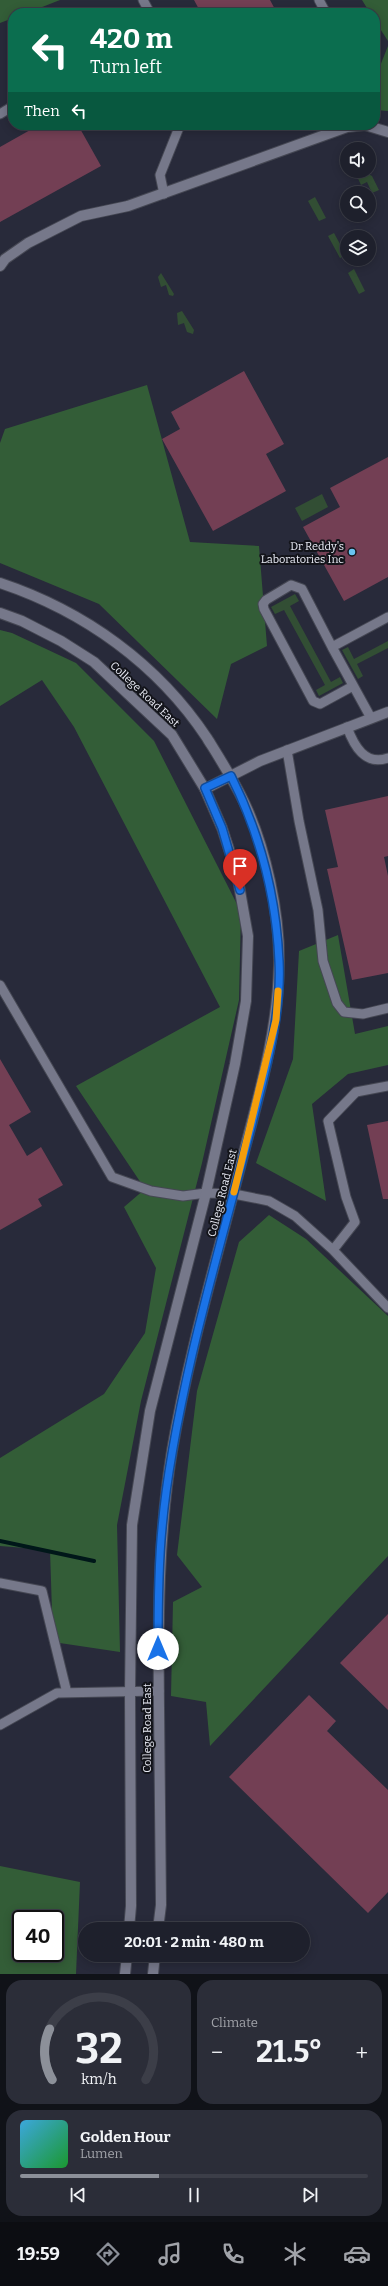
<!DOCTYPE html>
<html lang="en">
<head>
<meta charset="utf-8">
<style>
	:root { --surface:#1e202c; --page:#2b2d38; --text:#f1f3f6; --muted:#a1a3a9; --line:#3c3e48; --accent:#8c9099 }
	body { margin:0; font-family:Bitter,serif; background:var(--page); color:var(--text); height:100vh; display:flex; flex-direction:column; font-size:15px; white-space:nowrap }
	* { box-sizing:border-box; margin:0 }
	p { font-size:13px; color:var(--muted) }
	.icon { flex:none; width:22px; height:22px; fill:none; stroke:currentColor; stroke-width:2; stroke-linecap:round; stroke-linejoin:round }
	.map { position:relative; height:1974px; overflow:hidden }
	.details { display:flex; flex-direction:column; gap:6px; padding:6px; background:#101218; flex:1 }
	.details>* { flex:none }
	.guide { position:absolute; left:8px; top:8px; width:372px; height:122px; border-radius:16px; box-shadow:0 2px 10px #0003,0 0 0 1px var(--line); background:#0b6e4f; color:#fff; overflow:hidden }
	.buttons { position:absolute; left:340px; top:142px; display:grid; gap:8px }
	.buttons a { display:grid; place-items:center; width:36px; height:36px; border-radius:50%; background:var(--surface); box-shadow:0 2px 10px #0003,0 0 0 1px var(--line); font-size:20px }
	.speed { position:absolute; left:12px; top:1910px; display:flex; gap:8px; font-size:20px; font-weight:700; text-align:center }
	.speed>* { display:grid; place-content:center; width:52px; height:52px; border-radius:50%; background:var(--surface); box-shadow:0 2px 10px #0003,0 0 0 1px var(--line); line-height:1 }
	.speed .limit { border:2px solid #111; border-radius:6px; background:#fff; color:#111 }
	.pin { position:absolute; display:grid; place-items:center; width:34px; height:34px; color:#fff; margin:-41px -17px; border-radius:50% 50% 50% 0; rotate:-45deg; box-shadow:0 0 4px #0007 }
	.pin .icon { rotate:45deg }
	.me { position:absolute; width:44px; margin:-22px; rotate:0deg; stroke-linejoin:round; filter:drop-shadow(0 0 3px #0008) }
	.turn { display:flex; align-items:center; gap:14px; height:84px; padding:0 16px; font-size:18px }
	.turn .icon { width:52px; height:52px; stroke-width:2.5 }
	.turn b { display:block; font-size:28px; line-height:34px }
	.then { display:flex; align-items:center; height:38px; padding:0 16px; background:#0003; gap:8px; font-size:15px }
	.big { font-size:30px; font-weight:700; line-height:1.1 }
	.details .widget { flex:1; display:flex; flex-direction:column; justify-content:center; gap:6px; min-width:0; padding:0 14px; border-radius:16px; background:var(--page) }
	.details .dial { align-items:center; gap:0 }
	.dial svg { height:104px; overflow:visible; fill:none; stroke:var(--line); stroke-width:7; stroke-linecap:round; text-anchor:middle }
	.dial text { fill:var(--text); stroke:none }
	.song { display:flex; align-items:center; gap:12px }
	.cover { width:48px; height:48px; border-radius:6px; background:linear-gradient(135deg,hsl(200 70% 55%),hsl(130 70% 35%)) }
	.played { height:4px; border-radius:2px; background:linear-gradient(90deg,var(--accent) 40%,var(--line) 40%) }
	.keys { display:flex; justify-content:space-around; direction:ltr }
	.heat { display:flex; justify-content:space-between; align-items:center; font-size:22px; direction:ltr }
	.details .tiles { flex:1; display:grid; gap:6px; grid-template-columns:1fr 1fr }
	.widget:last-child { grid-column:span 2 }
	.trip { position:absolute; left:78px; top:1922px; width:232px; height:40px; border-radius:20px; background:var(--surface); box-shadow:0 2px 10px #0003,0 0 0 1px var(--line); font-weight:700; line-height:40px; text-align:center }
	.menu { display:flex; height:64px; justify-content:space-around; align-items:center; background:#0c0d12; color:var(--muted) }
	.menu .icon { width:28px; height:28px }
	.menu .on { color:var(--accent) }
	.menu b { font-size:18px; color:var(--text) }
	.map>svg:first-child { display:block }
	.green { fill:#324e34 }
	.forest { fill:#335d37; fill-rule:evenodd }
	.lines { fill:none; stroke-linecap:round; stroke-linejoin:round }
	.stream { stroke:#001719; stroke-width:4 }
	.building { fill:#733f54 }
	.service-casing { stroke:#454753; stroke-width:11 }
	.minor-casing { stroke:#454753; stroke-width:12 }
	.tertiary-casing { stroke:#454753; stroke-width:12 }
	.service { stroke:#76788a; stroke-width:9 }
	.minor { stroke:#76788a; stroke-width:10 }
	.tertiary { stroke:#76788a; stroke-width:10 }
	.route-casing { stroke:#114b97; stroke-width:10 }
	.route { stroke:#1a73e8; stroke-width:7 }
	.slow { stroke:#f59e0b; stroke-width:7 }
	.poi-dot { fill:#69c4f1; stroke:#13141a; stroke-width:1.5 }
	.labels { text-anchor:middle; stroke-width:4; stroke-linejoin:round; paint-order:stroke }
	.poi-label { font-size:11px; fill:#eaecf6; stroke:#13141a; text-anchor:end }
	.street-label { font-size:11px; fill:#eaecf6; stroke:#13141a }
</style>
</head>
<body>
<div class="map">
<svg width="388" height="1974" viewBox="0 0 388 1974">
	<rect width="100%" height="100%" fill="#282a3a"/>
	<path class="green" d="M363,171l9,5 7,14 -7,3 -5,-11 -6,3 -5,-11z
		M315,197l11,21 -7,3 -11,-20z
		M334,233l12,22 -6,3 -12,-22z
		M354,269l11,22 -6,3 -11,-21z
		M161,273l13,21 -1,2 -4,-1 -3,-10 -5,2 -3,-10z
		M182,311l12,19 -1,4 -6,-2 -3,-9 -6,2 -1,-12z
		M322,494l6,13 -26,14 -7,-13z
		M295,594l4,7 -9,5 41,76 9,-5 3,6 -24,13 -3,-6 9,-5 -41,-75 -9,4 -4,-7z
		M388,641v7l-31,16 6,12 -5,3 -16,-29 6,-3 6,12z"/>
	<path class="forest" d="M0,0h60l-33,13h-14v5l-13,5z
		M362,0h26v41l-13,-20v-8h-5z
		M388,46v65l-13,-1v-41l5,-3z
		M147,385l43,157 69,4 8,100 -36,18 -14,55 -118,-115 -99,-41v-120l5,-14z
		M0,630l12,3 64,30 78,78 87,171 -2,88 -37,163 -61,238 -24,124 3,127 -67,-10 -3,-92 -50,-4v-88l104,-64 41,-61 11,-65 -32,-61 21,-18 -69,-103 144,-79 -146,-280 -32,-47 -42,26z
		M338,935l17,99 33,-8v39l-40,9 -36,30 14,97 -70,-38 37,-104 6,-108z
		M269,1215l37,24 82,77v240l-178,190 -4,-44 -35,-6 2,-94 29,-15 -25,-32 20,-164 42,-149z
		M0,1866l80,16 -4,92h-76zM21,1919h34v34h-34z"/>
	<g class="lines">
		<path class="stream" d="M0,1541l94,20"/>
	</g>
	<path class="building" d="M194,0h76l7,13h-76z
		M39,125h39l23,41 -101,56v-75z
		M244,371l40,73 -18,10 20,37 -73,40 -51,-92 18,-10 -9,-17z
		M388,457v120l-44,24 -41,-74 37,-20 -10,-19z
		M388,796v60l-4,1 4,19v97l-36,7 -25,-111 11,-2 -13,-57z
		M0,1059l31,53 -22,13 18,31 14,-9 22,38 -25,14 4,7 -42,24z
		M388,1121v78h-5l-16,-74z
		M388,1614v96l-48,-47z
		M309,1695l27,26 -9,10 61,59v102l-20,21 -139,-136z"/>
	<g class="lines">
		<defs>
			<path id="service" d="M143,0l7,13
				M319,0l7,13
				M0,114l13,-8
				M164,194l-4,-19 20,-50
				M332,647l-30,-58 -11,-4 -25,15 -3,4 1,5 49,92 7,3 33,-18
				M371,718l-39,-71 56,-30
				M347,727c7,19 18,39 41,31
				M287,750l12,71 19,89 5,51 14,42 7,9 19,2 25,-6
				M0,985l112,192 39,14 32,5 23,-3 28,1 35,7 26,15 38,34 55,58
				M333,1250l22,-28 -9,-25 -18,-76 28,-29 32,-6
				M0,1583l42,8 25,102
				M0,1725l57,-32 102,-2"/>
			<path id="minor" d="M0,266l5,-7 23,-16 53,-27 47,-10 219,-79 18,-2 23,7
				M205,789l55,-28 128,-49"/>
			<path id="tertiary" d="M0,583c84,28 158,81 207,155 13,21 26,41 37,64 22,46 36,112 35,163 -1,64 -19,126 -35,187 -25,99 -55,198 -72,299 -14,85 -14,170 -13,256 1,66 1,132 2,198l-3,24
				M0,613l22,8 39,20 33,21 78,73 33,54 17,39 15,46 11,62 -2,65 -11,63 -29,129 -56,218 -18,114 -2,167 1,214 -2,23
				M125,1974l2,-19
				M153,1974l2,-19"/>
		</defs>
		<use href="#service" class="service-casing"/>
		<use href="#minor" class="minor-casing"/>
		<use href="#tertiary" class="tertiary-casing"/>
		<use href="#service" class="service"/>
		<use href="#minor" class="minor"/>
		<use href="#tertiary" class="tertiary"/>
	</g>
	<g class="lines">
		<defs>
			<path id="route" d="M158,1649c0,-40 0,-81 4,-121 5,-58 17,-116 30,-173 18,-77 40,-154 60,-231 13,-52 30,-108 27,-163 -3,-65 -19,-127 -48,-185l-26,12 17,40 18,62"/>
		</defs>
		<use href="#route" class="route-casing"/>
		<use href="#route" class="route"/>
		<path class="slow" d="M234,1192l42,-172 2,-29"/>
	</g>
	<circle class="poi-dot" cx="352" cy="552" r="4"/>
	<g class="labels">
		<g class="poi-label">
			<text x="344" y="550">Dr Reddy's<tspan x="344" dy="13">Laboratories Inc</tspan></text>
		</g>
		<g class="street-label">
			<text transform="translate(145 694) rotate(43)" y="4">College Road East</text>
			<text transform="translate(222 1193) rotate(-76)" y="4">College Road East</text>
			<text transform="translate(147 1728) rotate(-90)" y="4">College Road East</text>
		</g>
	</g>
</svg>
<div class="buttons">
<a><svg class="icon" aria-label="sound" viewBox="0 0 24 24"><path d="M4 9h4l5-4v14l-5-4H4zM17 9q2 3 0 6"/></svg></a>
<a><svg class="icon" aria-label="search" viewBox="0 0 24 24"><circle cx="10" cy="10" r="6"/><path d="M15 15l6 6"/></svg></a>
<a><svg class="icon" aria-label="layers" viewBox="0 0 24 24"><path d="M12 4l9 5-9 5-9-5zM3 14l9 5 9-5"/></svg></a>
</div>
<div class="speed"><div class="limit">40</div></div>
<div class="pin" style="left:240px;top:890px;background:#d93025"><svg class="icon" aria-label="arrive" viewBox="0 0 24 24"><path d="M6 21V4h12l-3 4 3 4H6"/></svg></div>
<svg class="me" style="left:158px;top:1649px" viewBox="-20 -20 40 40"><circle r="19" fill="#fff"/><path d="M0-13L10 11 0 6-10 11z" fill="#1a73e8"/></svg>
<div class="trip">20:01 · 2 min · 480 m</div>
<div class="guide">
<div class="turn"><svg class="icon" aria-label="left" viewBox="0 0 24 24"><path d="M17 20v-9H6M10 6l-5 5 5 5"/></svg><div><b>420 m</b>Turn left</div></div>
<div class="then">Then<svg class="icon" aria-label="left" viewBox="0 0 24 24"><path d="M17 20v-9H6M10 6l-5 5 5 5"/></svg></div>
</div>
</div>
<section class="details">
<div class="tiles">
<div class="widget dial"><svg viewBox="0 0 100 80">
<path d="M14 69A42 42 0 1 1 86 69"/>
<path d="M14 69A42 42 0 0 1 12 30" stroke="#8c9099"/>
<text x="50" y="56" font-size="32" font-weight="700">32</text>
<text x="50" y="72" font-size="11">km/h</text>
</svg></div>
<div class="widget"><p>Climate</p>
<div class="heat"><a>−</a><b class="big">21.5°</b><a>+</a></div>
</div>
<div class="widget">
<div class="song"><i class="cover"></i><div><b>Golden Hour</b><p>Lumen</p></div></div>
<div class="played"></div>
<div class="keys"><svg class="icon" aria-label="previous" viewBox="0 0 24 24"><path d="M18 5L8 12l10 7zM5 5v14"/></svg><svg class="icon" aria-label="pause" viewBox="0 0 24 24"><path d="M8 5v14M16 5v14"/></svg><svg class="icon" aria-label="next" viewBox="0 0 24 24"><path d="M6 5l10 7-10 7zM19 5v14"/></svg></div>
</div>
</div>
</section>
<nav class="menu">
<b>19:59</b>
<svg class="icon on" aria-label="directions" viewBox="0 0 24 24"><path d="M12 3l9 9-9 9-9-9zM9 14v-3h6M13 9l2 2-2 2"/></svg>
<svg class="icon" aria-label="music" viewBox="0 0 24 24"><path d="M9 18V5l10-2v13"/><circle cx="6" cy="18" r="3"/><circle cx="16" cy="16" r="3"/></svg>
<svg class="icon" aria-label="phone" viewBox="0 0 24 24"><path d="M5 4h4l2 5-3 2q2 4 5 5l2-3 5 2v4C11 20 4 13 5 4z"/></svg>
<svg class="icon" aria-label="climate" viewBox="0 0 24 24"><path d="M12 3v18M4 7l16 10M4 17L20 7"/></svg>
<svg class="icon" aria-label="car" viewBox="0 0 24 24"><path d="M5 17H2v-5l4-1 3-4h7l3 4 3 1v5h-3M9 17h6M6 11h13"/><circle cx="7" cy="17" r="2"/><circle cx="17" cy="17" r="2"/></svg>
</nav>
</body>
</html>
